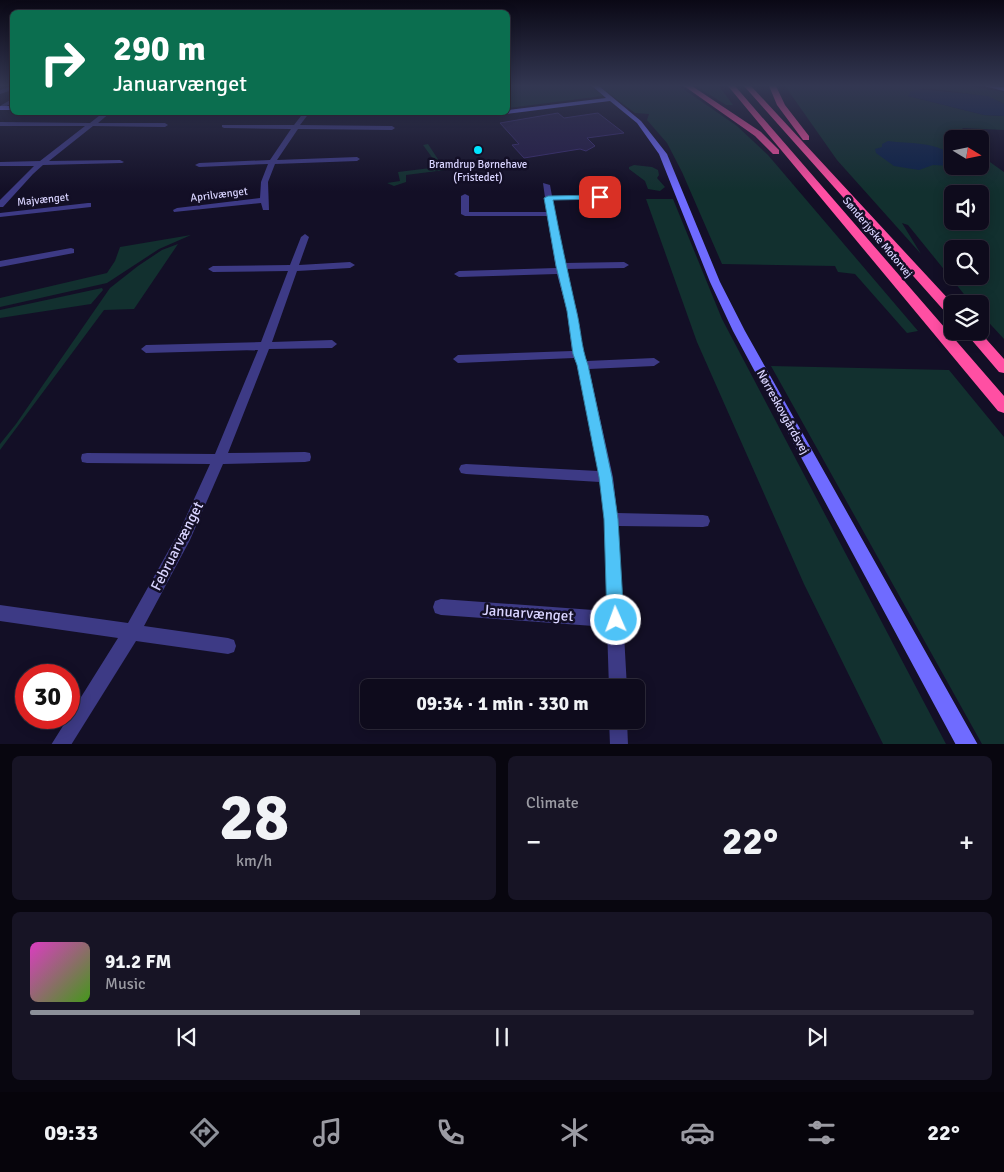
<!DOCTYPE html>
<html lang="en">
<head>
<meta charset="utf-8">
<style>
	:root { --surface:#0e0b1c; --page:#171425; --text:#f1f3f6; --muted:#9b9ba3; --line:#2e2b3b; --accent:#8c9099 }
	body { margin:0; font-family:Signika,sans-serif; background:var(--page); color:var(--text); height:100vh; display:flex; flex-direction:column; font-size:19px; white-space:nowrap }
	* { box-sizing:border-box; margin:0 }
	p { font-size:16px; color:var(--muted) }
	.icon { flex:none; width:28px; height:28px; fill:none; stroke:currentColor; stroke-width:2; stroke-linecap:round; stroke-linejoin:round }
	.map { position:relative; height:744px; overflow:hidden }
	.drawer { display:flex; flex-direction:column; gap:12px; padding:12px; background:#08060f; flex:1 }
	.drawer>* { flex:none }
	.guide { position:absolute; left:10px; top:10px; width:500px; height:105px; border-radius:8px; box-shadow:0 2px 12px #0003,0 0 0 1px var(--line); background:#0b6e4f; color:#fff; overflow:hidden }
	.needle { width:32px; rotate:100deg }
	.tools { position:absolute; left:944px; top:130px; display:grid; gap:10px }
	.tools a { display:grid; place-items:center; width:45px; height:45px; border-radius:8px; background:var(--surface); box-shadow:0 2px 12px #0003,0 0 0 1px var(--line); font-size:25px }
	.speed { position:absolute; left:15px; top:664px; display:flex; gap:10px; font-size:25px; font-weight:700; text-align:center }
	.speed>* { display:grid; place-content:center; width:65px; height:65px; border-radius:50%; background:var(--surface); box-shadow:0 2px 12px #0003,0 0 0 1px var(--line); line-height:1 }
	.speed .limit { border:8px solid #d22; background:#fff; color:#111 }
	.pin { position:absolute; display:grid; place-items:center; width:42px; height:42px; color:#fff; margin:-21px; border-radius:10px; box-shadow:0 2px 8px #0006 }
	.me { position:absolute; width:55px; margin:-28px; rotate:358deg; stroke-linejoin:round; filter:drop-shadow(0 0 4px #0008) }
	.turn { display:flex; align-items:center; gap:18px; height:105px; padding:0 20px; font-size:22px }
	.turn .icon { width:65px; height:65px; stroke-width:2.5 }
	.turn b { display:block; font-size:35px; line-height:42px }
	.big { font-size:38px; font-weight:700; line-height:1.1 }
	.drawer .widget { flex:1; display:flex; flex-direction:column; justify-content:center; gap:8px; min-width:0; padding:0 18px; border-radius:8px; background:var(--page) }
	.drawer .dial { align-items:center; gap:0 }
	.dial b { font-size:65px; line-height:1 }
	.song { display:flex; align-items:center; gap:15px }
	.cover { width:60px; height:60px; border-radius:8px; background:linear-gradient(135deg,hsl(310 70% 55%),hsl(100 70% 35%)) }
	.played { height:5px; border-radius:2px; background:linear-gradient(90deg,var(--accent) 35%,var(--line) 35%) }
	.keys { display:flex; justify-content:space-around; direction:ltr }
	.heat { display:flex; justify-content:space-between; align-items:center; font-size:28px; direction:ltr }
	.drawer .tiles { flex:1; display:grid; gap:12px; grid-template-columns:1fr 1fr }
	.widget:last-child { grid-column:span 2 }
	.trip { position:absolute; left:360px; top:679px; width:285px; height:50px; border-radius:8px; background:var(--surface); box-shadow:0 2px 12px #0003,0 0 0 1px var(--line); font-weight:700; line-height:50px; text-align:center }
	.menu { display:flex; height:80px; justify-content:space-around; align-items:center; background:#06040b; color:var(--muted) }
	.menu .icon { width:35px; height:35px }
	.menu .current { color:var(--accent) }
	.menu b { font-size:22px; color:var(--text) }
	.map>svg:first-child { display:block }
	.green { fill:#12302f; fill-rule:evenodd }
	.water { fill:#0c2248 }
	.building { fill:#241b47; stroke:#3b2d73 }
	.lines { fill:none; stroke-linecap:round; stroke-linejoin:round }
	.street { fill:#3d3a85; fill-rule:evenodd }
	.secondary { fill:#6f6bff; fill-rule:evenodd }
	.highway { fill:#ff4fa3; fill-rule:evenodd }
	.route { fill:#4fc3f7; stroke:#337fa1 }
	.poi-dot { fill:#00e5ff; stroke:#130f26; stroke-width:2 }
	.labels { text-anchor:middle; stroke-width:5; stroke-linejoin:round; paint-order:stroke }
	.far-poi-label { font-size:11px; fill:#d9d4ff; stroke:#130f26 }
	.far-street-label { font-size:11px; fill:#d9d4ff; stroke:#130f26 }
	.street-label { font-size:12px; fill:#d9d4ff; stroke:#130f26 }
	.near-street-label { font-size:15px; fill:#d9d4ff; stroke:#130f26 }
</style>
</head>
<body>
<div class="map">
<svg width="1004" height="745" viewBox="0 0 1004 745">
	<rect width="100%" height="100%" fill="#130f26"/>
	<path class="green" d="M508,86h82l13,10 -95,12z
		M599,86h80l58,40 31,29 150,176 -11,2 -52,-59 -17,-2 -3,-6 -113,-2 -40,-92 -15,-29 -20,-23 2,-6 -14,-1z
		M696,86h23l14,19h-7z
		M785,86h183l36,6v12c-9,-8 -68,-16 -82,-15 -5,1 -10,5 -14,7l76,19 20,1v14l-42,-2 6,5 -21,1 11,5h-6v27h28v-11l24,17v167l-24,-26v-9h-8l-64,-79 -6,-2 19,31 -84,-94zM952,194h28v27h-28zM952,249h28v27h-28z
		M428,144l17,26 -39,5v7l-12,4 -7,-3 13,-2 -2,-9 41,-5 -16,-22z
		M634,165l18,2 6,3 1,5 -2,3 8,9 -5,4 -12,-2 -3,-8 -16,-12v-2z
		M646,199h27l49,120 224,425h-63l-79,-160 -107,-242z
		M191,235l-32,14 -52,34 -107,24v-9l107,-25 8,-12 5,-14z
		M178,244l-44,65 -30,1 -104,140v-6l16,-20 94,-136 28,-22 24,-16z
		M102,288l1,2 -12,14 -91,14v-8z
		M771,366l178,4 55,67v307h-22z"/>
	<path class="water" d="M921,89l67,7 16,8v12l-20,-1 -76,-19 3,-5z
		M888,141c22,3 45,0 64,14v11l-19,-1 -14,5 -25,-4 -18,-13 -1,-4 7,-2v-3z"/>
	<path class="building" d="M558,113l6,5 34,-5 26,20 -37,5 8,8 -9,5 -6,-2 -56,9 -12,-13 7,-1 -19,-21z"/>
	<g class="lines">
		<path class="street" d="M12,86v4l-12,4v-4z
			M12,99v4l-12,7v-4z
			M104,112h7l-13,11h67l3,2 -3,2 -72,-1 -44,35 71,-1 4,2 -2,1 -79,2 -10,9 -30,33h-3v-7l34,-34h-34v-4l40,-1 45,-35h-85v-4l90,1z
			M304,112h6l-10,13 92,1 3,2 -3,2 -94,-1 -21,31 80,-3 3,2 -3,2 -82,3 -7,18 1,28h-6l-2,-7 -87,9 -1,-2 4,-2 83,-10 1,-16 7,-18 -69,3 -4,-2 4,-2 71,-3 21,-31 -67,-1 -2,-1v-2h72z
			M543,183l7,2 2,11 48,-1 4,2 -4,2 -47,1 11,63 60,-1 5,3 -5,3 -59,1 12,42 6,43 4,7 67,-3 6,4 -6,4 -65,3 24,108 4,36 86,2 5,1 2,5 -2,5 -5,1 -85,-1 9,162h-18l-2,-61 -166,-12 -6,-2 -2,-6 2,-6 6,-2 166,12 -3,-92 -4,-37 -134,-8 -5,-1 -2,-4 2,-4 5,-1 132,7 -21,-106 -3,-7 -116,5 -5,-4 5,-4 114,-4 -5,-40 -10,-37 -98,3 -5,-3 5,-3 97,-3 -9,-52h-82l-4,-2v-18l4,-2 4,2v16h78z
			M88,203h3v4l-91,10v-4z
			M305,234l4,3 -10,28 51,-3 5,3 -5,3 -53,3 -25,71 60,-2 5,4 -5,4 -63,1 -41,104 77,-1 5,1 1,4 -1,4 -5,1 -82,2 -33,76 -46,86 84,12 6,2 2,6 -2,6 -6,2 -92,-13 -65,104h-20l67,-107 -118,-17v-16l128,18 52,-93 30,-66 -123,-1 -5,-1 -1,-4 1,-4 5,-1 128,1 43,-104 -112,3 -5,-4 5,-4 115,-3 27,-71 -75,1 -5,-3 5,-3 77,-1 11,-28z
			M71,248l3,1v4l-74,14v-6z
			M609,720h18l1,25h-18z"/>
		<path class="secondary" d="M592,86h7l42,35 26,33 53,128 25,49 233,414h-22l-223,-414 -23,-49 -51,-128 -22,-31 -27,-22 -121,15 -112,-4h131v-2l98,-12z
			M984,86l20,1v4z
			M0,106h12v4h-12z"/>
		<path class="highway" d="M684,86h8l69,46 18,18v4h-6l-18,-18z
			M728,86h7l269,310v17l-6,-2z
			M744,86h7l202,218 -1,11 -5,-1z
			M769,86h7l9,19 24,31v4h-6l-26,-35z
			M964,331h15l25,28v14l-5,-1z"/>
	</g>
	<linearGradient id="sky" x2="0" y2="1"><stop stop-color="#0a0815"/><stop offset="0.45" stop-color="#333752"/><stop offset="1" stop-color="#333752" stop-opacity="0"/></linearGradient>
	<rect width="1004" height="191" fill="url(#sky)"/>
	<path class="route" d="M600,195l4,2 -1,2 -50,1c7,37 15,73 23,109 5,19 5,38 12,56l24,112 6,42 6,101 -3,6 -5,2 -6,-2 -3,-6 -3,-101 -5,-42 -22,-112 -4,-11 -6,-43 -11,-45 -12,-68 4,-2z"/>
	<circle class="poi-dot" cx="478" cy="150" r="5"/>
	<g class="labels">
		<g class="far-poi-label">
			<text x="478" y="168">Bramdrup Børnehave<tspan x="478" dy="13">(Fristedet)</tspan></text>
		</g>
		<g class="far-street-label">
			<text transform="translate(219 194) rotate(-7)" y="4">Aprilvænget</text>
			<text transform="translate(43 199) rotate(-6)" y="4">Majvænget</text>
			<text transform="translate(878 237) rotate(50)" y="4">Sønderjyske Motorvej</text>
		</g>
		<g class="street-label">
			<text transform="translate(783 412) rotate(61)" y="4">Nørreskovgårdsvej</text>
		</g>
		<g class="near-street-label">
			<text transform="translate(177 546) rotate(-63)" y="5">Februarvænget</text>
			<text transform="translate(528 613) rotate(4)" y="5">Januarvænget</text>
		</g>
	</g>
</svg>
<div class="tools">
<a><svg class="needle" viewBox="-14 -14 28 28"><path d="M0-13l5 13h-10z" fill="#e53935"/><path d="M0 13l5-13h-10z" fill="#9b9ba3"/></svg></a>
<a><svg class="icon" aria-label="sound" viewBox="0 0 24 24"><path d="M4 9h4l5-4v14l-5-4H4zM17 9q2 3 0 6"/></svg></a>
<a><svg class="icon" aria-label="search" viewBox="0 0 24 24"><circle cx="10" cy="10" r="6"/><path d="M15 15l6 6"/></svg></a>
<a><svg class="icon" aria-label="layers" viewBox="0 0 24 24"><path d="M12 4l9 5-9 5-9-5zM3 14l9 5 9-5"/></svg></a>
</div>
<div class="speed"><div class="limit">30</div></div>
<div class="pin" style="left:600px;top:197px;background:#d93025"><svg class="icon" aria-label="arrive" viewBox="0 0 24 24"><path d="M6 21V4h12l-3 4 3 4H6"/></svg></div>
<svg class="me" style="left:616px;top:620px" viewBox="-20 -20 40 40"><circle r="17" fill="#4fc3f7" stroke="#fff" stroke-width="3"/><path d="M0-11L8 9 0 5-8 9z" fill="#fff"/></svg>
<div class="trip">09:34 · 1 min · 330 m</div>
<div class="guide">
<div class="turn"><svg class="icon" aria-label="right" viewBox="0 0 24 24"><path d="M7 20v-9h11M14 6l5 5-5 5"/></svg><div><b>290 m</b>Januarvænget</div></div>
</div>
</div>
<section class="drawer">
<div class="tiles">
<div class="widget dial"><b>28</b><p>km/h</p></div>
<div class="widget"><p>Climate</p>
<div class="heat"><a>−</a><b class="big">22°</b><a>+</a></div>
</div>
<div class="widget">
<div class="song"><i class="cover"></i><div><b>91.2 FM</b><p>Music</p></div></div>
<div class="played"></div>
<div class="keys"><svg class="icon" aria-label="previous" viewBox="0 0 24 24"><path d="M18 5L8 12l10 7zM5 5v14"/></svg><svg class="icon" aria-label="pause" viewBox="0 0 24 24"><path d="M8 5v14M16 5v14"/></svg><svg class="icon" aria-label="next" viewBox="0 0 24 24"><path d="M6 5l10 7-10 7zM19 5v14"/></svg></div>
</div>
</div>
</section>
<nav class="menu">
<b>09:33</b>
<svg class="icon current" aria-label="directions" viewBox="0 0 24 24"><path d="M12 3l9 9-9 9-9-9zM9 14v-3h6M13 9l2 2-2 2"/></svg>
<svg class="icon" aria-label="music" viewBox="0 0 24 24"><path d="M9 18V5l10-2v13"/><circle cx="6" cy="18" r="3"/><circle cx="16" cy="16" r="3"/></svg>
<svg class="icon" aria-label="phone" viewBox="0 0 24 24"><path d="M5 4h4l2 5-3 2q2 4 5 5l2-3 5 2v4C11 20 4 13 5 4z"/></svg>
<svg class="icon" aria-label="climate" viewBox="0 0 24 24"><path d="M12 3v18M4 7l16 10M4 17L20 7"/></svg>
<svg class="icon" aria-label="car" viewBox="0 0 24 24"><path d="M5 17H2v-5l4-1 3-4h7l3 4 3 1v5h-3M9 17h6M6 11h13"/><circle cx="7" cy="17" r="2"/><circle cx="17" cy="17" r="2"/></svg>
<svg class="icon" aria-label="filters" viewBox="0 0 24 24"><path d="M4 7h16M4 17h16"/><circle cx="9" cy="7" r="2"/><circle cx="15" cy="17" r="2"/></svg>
<b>22°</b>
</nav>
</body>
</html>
